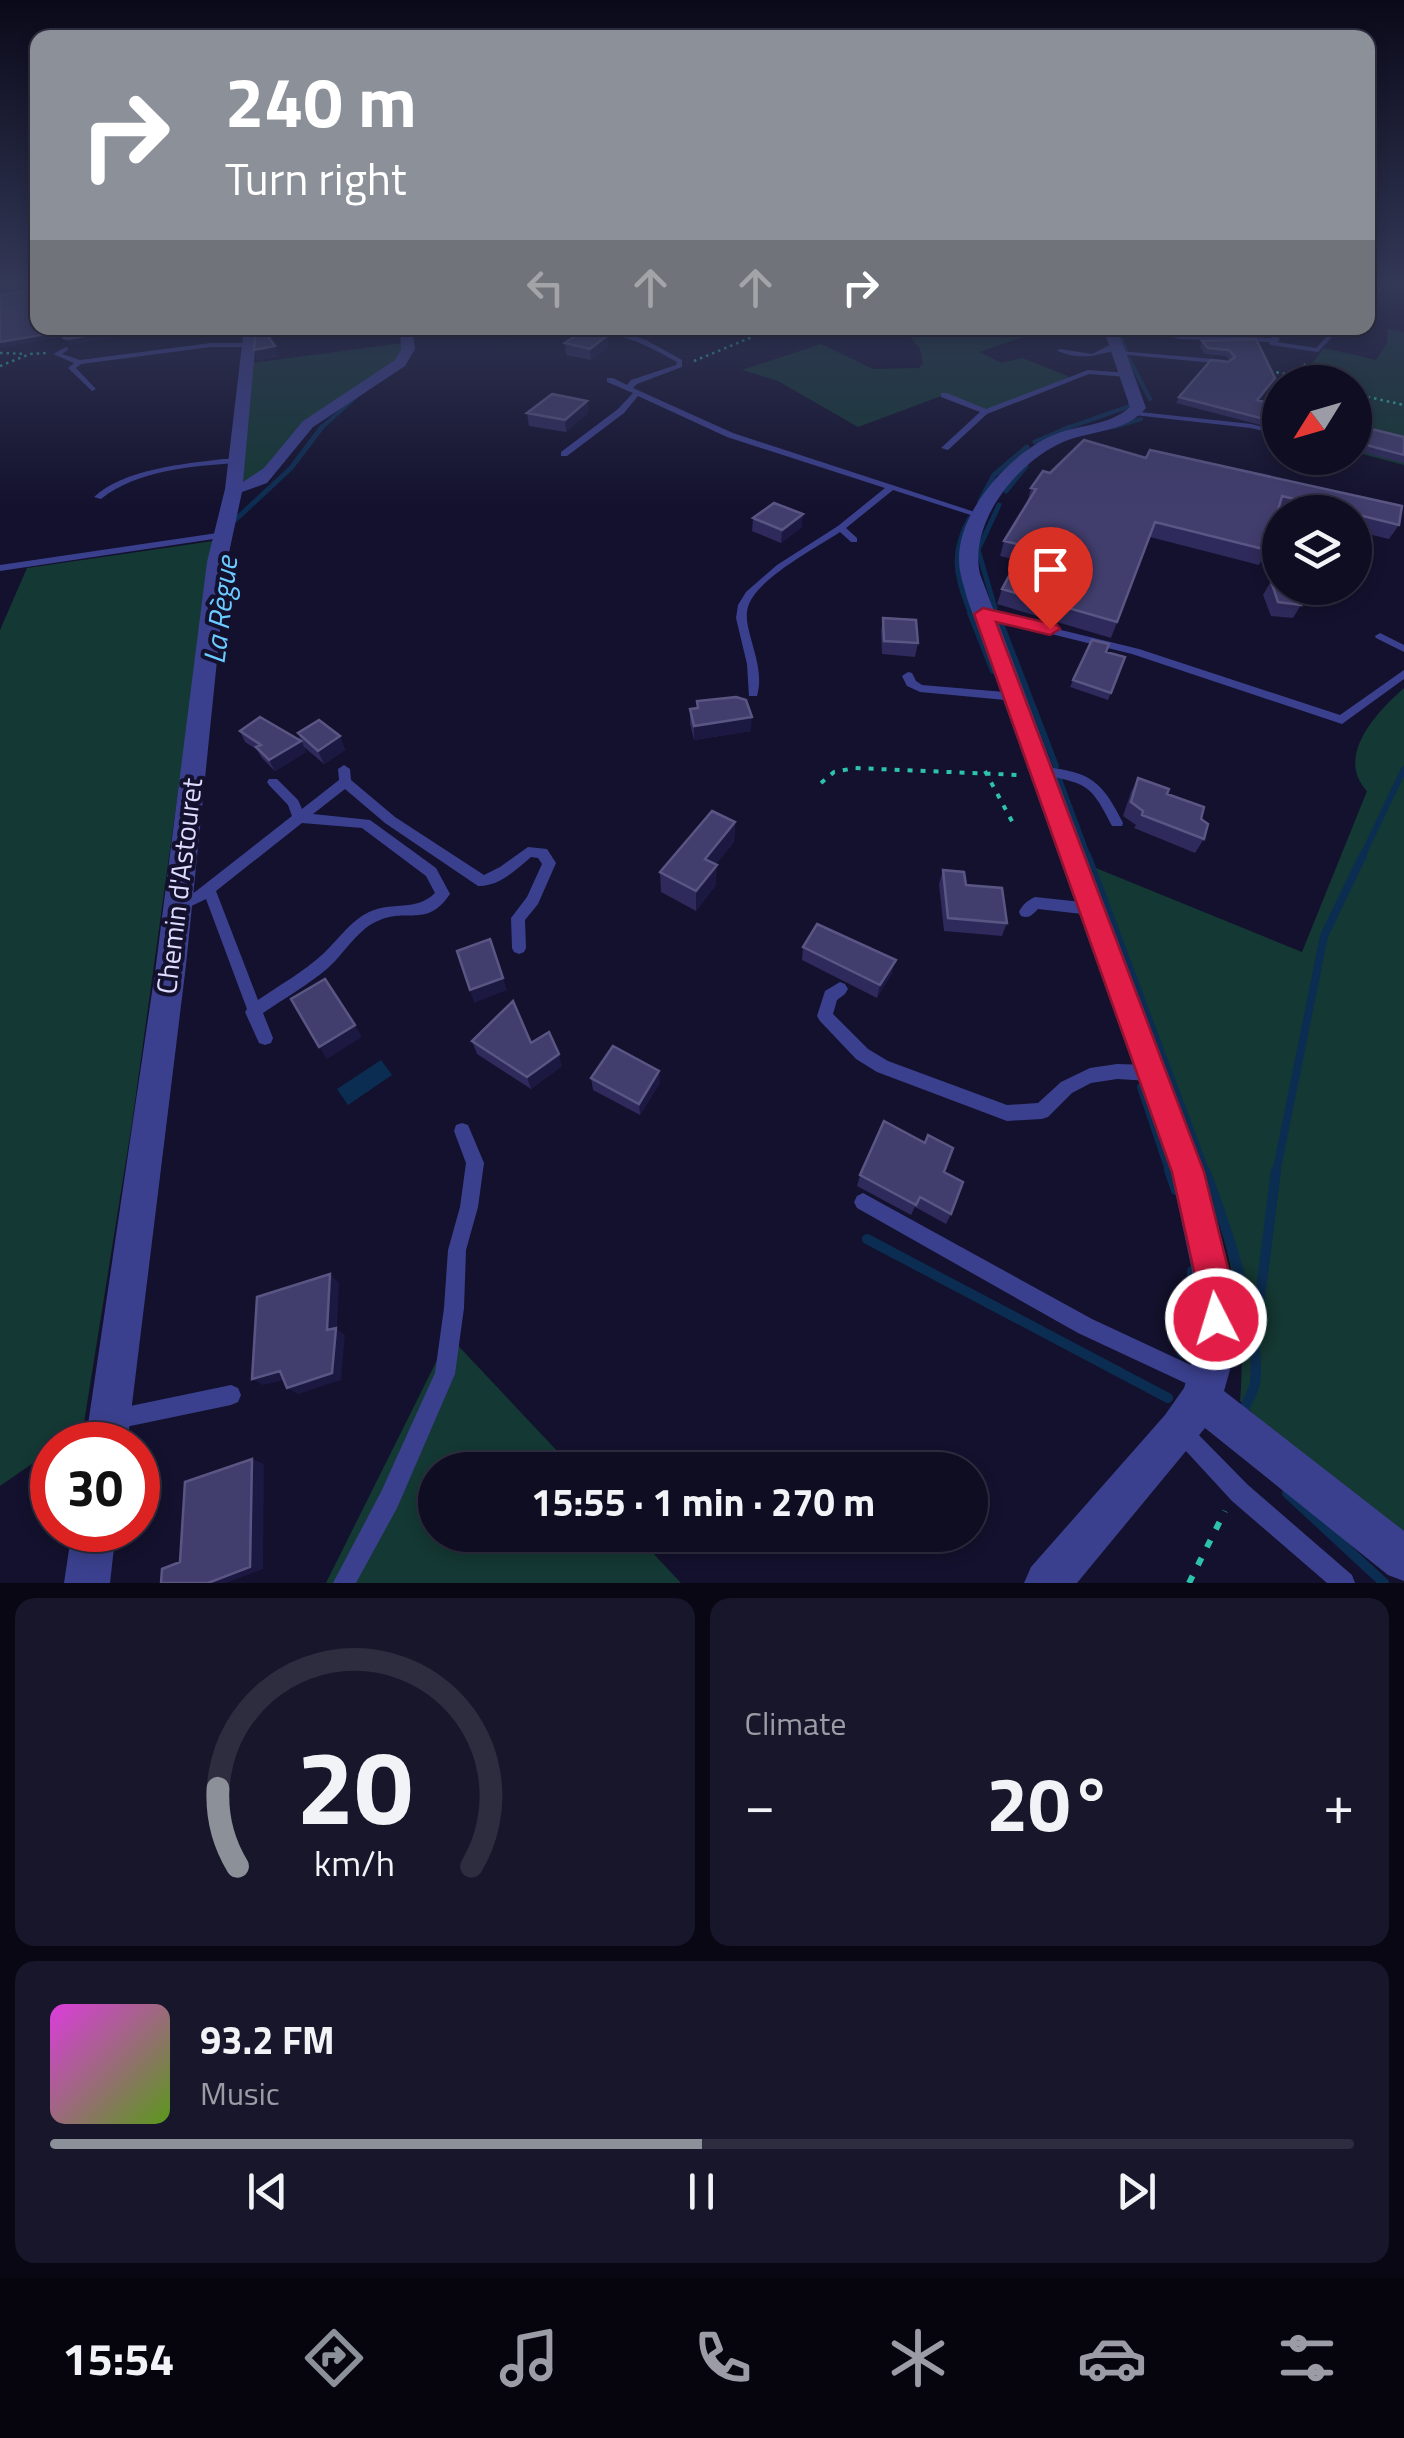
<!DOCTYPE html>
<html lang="en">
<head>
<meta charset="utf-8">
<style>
	:root { --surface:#0e0d22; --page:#17162a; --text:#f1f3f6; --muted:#9b9ca5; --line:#2e2d40; --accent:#8c9099 }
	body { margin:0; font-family:"Titillium Web",sans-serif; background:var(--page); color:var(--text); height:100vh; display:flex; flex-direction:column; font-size:38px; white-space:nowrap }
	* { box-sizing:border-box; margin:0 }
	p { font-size:32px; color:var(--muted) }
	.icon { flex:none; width:55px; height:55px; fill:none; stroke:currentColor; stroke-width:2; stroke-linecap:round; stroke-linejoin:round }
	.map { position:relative; height:1583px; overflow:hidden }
	.drawer { display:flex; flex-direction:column; gap:15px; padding:15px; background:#080713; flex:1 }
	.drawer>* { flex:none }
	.banner { position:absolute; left:30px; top:30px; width:1345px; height:305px; border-radius:20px; box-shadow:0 5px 15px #0003,0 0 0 2px var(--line); background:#8c9099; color:#fff; overflow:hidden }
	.needle { width:65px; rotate:233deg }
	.tools { position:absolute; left:1262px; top:365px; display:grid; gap:20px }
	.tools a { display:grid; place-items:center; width:110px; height:110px; border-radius:50%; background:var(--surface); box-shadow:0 5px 15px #0003,0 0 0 2px var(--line); font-size:50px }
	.speed { position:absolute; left:30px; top:1422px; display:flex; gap:20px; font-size:50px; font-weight:700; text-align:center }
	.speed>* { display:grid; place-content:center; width:130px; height:130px; border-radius:50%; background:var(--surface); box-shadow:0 5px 15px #0003,0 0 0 2px var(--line); line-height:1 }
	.speed .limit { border:15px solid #d22; background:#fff; color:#111 }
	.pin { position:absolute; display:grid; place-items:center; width:85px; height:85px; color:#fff; margin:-102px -42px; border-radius:50% 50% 50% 0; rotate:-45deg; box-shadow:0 0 10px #0007 }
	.pin .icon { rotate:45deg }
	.me { position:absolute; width:110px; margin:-55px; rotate:355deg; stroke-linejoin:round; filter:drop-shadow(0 0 8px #0008) }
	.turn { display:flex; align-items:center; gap:35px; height:210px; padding:0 30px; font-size:45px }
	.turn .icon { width:130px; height:130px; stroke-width:2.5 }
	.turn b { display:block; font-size:70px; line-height:85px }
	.lanes { display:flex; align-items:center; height:95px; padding:0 30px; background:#0003; justify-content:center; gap:50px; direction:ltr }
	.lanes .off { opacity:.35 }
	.big { font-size:75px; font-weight:700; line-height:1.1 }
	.drawer .widget { flex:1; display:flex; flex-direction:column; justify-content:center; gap:15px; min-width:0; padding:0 35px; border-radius:20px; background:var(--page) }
	.drawer .dial { align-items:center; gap:0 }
	.dial svg { height:260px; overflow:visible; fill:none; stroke:var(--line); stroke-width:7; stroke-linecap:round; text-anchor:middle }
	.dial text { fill:var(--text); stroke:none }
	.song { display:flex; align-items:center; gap:30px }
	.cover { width:120px; height:120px; border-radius:15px; background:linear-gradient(135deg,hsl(300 70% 55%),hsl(90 70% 35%)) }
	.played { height:10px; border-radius:5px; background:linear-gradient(90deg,var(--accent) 50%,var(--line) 50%) }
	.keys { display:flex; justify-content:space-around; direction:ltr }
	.heat { display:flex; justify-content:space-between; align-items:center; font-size:55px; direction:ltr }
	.drawer .tiles { flex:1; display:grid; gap:15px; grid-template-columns:1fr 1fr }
	.widget:last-child { grid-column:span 2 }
	.trip { position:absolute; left:418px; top:1452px; width:570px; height:100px; border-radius:50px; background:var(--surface); box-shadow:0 5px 15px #0003,0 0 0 2px var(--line); font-weight:700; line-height:100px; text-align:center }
	.tabs { display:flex; height:160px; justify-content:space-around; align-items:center; background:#06050e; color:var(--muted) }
	.tabs .icon { width:70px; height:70px }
	.tabs .active { color:var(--accent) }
	.tabs b { font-size:45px; color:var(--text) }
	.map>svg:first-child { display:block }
	.green { fill:#143833 }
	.water { fill:#0c2d52 }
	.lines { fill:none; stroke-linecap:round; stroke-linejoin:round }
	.stream-far4 { stroke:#0c2d52; stroke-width:4 }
	.stream-far3 { stroke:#0c2d52; stroke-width:5 }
	.stream-far2 { stroke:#0c2d52; stroke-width:6 }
	.stream-far1 { stroke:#0c2d52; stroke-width:8 }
	.stream { stroke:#0c2d52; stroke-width:10 }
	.path-far2 { stroke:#2dc3aa; stroke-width:2.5; stroke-dasharray:2.5 4; stroke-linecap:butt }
	.path-far1 { stroke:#2dc3aa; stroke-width:4; stroke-dasharray:5 8; stroke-linecap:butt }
	.path { stroke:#2dc3aa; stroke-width:6; stroke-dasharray:8 12; stroke-linecap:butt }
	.lane { fill:#3b408e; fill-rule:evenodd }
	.street { fill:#3b408e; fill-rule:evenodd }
	.wall { fill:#2e2a5b }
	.shaded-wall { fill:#1b1841 }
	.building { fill:#413d6d; stroke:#5a5684; stroke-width:2.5 }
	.route { fill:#e11d48; stroke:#92132f; stroke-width:2.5 }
	.labels { text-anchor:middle; stroke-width:8; stroke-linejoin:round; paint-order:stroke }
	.street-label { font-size:28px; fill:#deddff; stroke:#13112d }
	.water-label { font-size:30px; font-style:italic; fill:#6bcaff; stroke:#13112d }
</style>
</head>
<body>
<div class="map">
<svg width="1404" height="1583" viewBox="0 0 1404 1583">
	<rect width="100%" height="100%" fill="#13112d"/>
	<path class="green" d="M903,328h147l-71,24 23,11 20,-5 46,18 -2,6 -80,30 -42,-17 -86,32 -80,-46 -36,-11 79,-26 52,25 46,-1 4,-5 -3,-14z
		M1388,329l16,3v133l-49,-13v-70h-66l14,-7 21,-27 52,12 11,-17z
		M403,343l-6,17 -98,68 -20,30 -38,28 11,-123z
		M213,541l-81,582 -49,306 -23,16h-8v5l-52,36v-856l27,-62z
		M1404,688v854l-128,-106 -36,-35c10,-112 -28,-208 -66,-312 -27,-74 -55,-149 -83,-223l211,86 65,-161c-33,-35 11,-80 37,-103z
		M449,1336l126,134h-140v65h201l45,48h-355z"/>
	<path class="water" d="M381,1060l11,15 -44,30 -11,-16z"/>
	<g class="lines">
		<path class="stream-far4" d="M1118,328l9,26
			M1129,359l21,40
			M1114,427l27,-8
			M319,430l37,-33
			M1062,430l68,-24v-5"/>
		<path class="stream-far3" d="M1035,442l35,-15
			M1006,491l20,-25
			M980,501l14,-26 33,-28
			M970,518c-21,36 -13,60 1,97
			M232,523l59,-55 31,-41
			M995,608l-17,-58 21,-45"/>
		<path class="stream-far2" d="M970,613l23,58
			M1000,621l56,145
			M1059,779l29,78
			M1362,857l42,-88"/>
		<path class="stream-far1" d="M1087,855l119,318
			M1141,1087l29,86
			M1276,1173l48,-237 39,-81"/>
		<path class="stream" d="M1169,1170l7,20
			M1205,1170c19,51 57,160 50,212 -1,10 -8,20 -12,29
			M867,1239l301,159
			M1255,1338l21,-168
			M1182,1353l10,-45v-37
			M1287,1493l97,90"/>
		<path class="path-far2" d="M1368,298l12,-8 -3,-3
			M0,353l26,1
			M694,361l80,-33
			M0,366l30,-12 16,-1
			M1270,371l25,5 13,-15
			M1295,376l-2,3 11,3
			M1355,394l49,11
			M1271,405l9,-12"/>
		<path class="path-far1" d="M985,771l29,54
			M821,783l13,-11 21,-4 164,7"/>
		<path class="path" d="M1189,1583l36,-72"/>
		<path class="lane" d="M268,328h6l2,8h-4z
			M573,328h42v2l31,10 36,20v7l-45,17 -4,4 100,45 254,83 -7,2 -87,-28 -47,38 11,10v4h-6l-11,-10c-24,16 -80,45 -91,72 -4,10 -2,20 1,31 5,20 13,40 7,61h-8l-2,-32 -11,-46 2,-13 8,-13 31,-27 61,-39 47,-38 -158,-51 -89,-41 -14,17 -57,43h-6v-4l57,-43 15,-16 -26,-11v-4h6l14,7 4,-5 45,-15 1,-3c-37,-21 -58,-30 -101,-32z
			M1146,328h8l25,7 93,3 -2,-4 -10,-5c8,-4 16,4 20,11l-3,2 39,6 14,-15 5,1 -17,18 -47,-7 -3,-3 -89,-3z
			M211,343h34l3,2 -3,2h-34l-130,17 -5,4 20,21 -4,2 -24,-23 6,-5 -21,-9 13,-7 3,2 -7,5 18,6z
			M1108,346l13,3c-26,6 -35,12 -64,2l3,-2 32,5z
			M1119,351l107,9 3,2 -3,2 -109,-10v-2z
			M1088,370l40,3 4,2 -4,2 -39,-3 -102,40 -39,36 -7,-2 39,-36 -39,-15v-4h6l39,16z
			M1131,411l120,13 29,7v4l-29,-7 -117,-13 -4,-2z
			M223,459h14l4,2 -4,2c-44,3 -100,7 -136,36l-7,-2c30,-28 89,-33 129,-38z
			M224,532l3,1v4l-227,34v-6z
			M983,611l156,38 201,66 64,-45v9l-62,45 -210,-70 -153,-38v-4z
			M1380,633l24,12v7l-28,-14 -1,-2z
			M908,672l4,1 4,8 6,4 94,8 6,4 -6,4 -96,-9 -13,-6 -5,-10z
			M344,765l6,4 1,11 44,37 89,58 16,-8 28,-20 19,2 9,14 -18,41 -13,16 1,28 -2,4 -5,2 -5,-2 -2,-4 -1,-30 16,-21 15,-33 -4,-6 -7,-1c-15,13 -33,30 -53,29l-93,-63 -40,-34 -32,25 57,6 66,48 14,26c-23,34 -42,14 -70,26 -22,8 -35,33 -52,48 -20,17 -43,30 -65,45l10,25 -2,5 -6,2 -6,-2 -14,-31 2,-3 -41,-110 -27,13 -5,-2 -2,-4 2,-4 21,-10 97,-76 -4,-11 -19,-20 -2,-3 2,-3h8l21,21 4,9 37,-29 -1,-11zM302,823l60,5 64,48 9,17c-19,19 -42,8 -66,19 -19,9 -31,28 -46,42 -20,18 -43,31 -65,46l-42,-109z
			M1044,767c47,5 58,14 79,56l-1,3h-10c-22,-44 -26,-42 -72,-52l-2,-3z
			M1035,897l56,6 5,2 2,4 -2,4 -5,2 -53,-6c-6,6 -9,10 -17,7l-2,-4c3,-7 9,-12 16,-15z
			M840,982l5,2 3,5 -3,5 -8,6 -4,14 35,35 20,12 119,44 31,-2 23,-21 29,-14 27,-4 33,1 6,3 2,5 -2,5 -6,3 -33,-2 -26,4 -19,10 -24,24 -6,2 -35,2 -130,-49 -21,-13 -36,-38 -3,-5 8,-25z
			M462,1123l6,2 16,38 -6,44 -12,43 -2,58 -9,66 -58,134 -41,75h-23l48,-91 54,-119 9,-65 4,-58 12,-43 6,-44 -12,-32 2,-6z
			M863,1193l229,126 118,55 3,7 -3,7 -7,3 -7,-3 -118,-55 -221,-125 -3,-6 3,-6z
			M231,1385l7,3 3,7 -3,7 -7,3 -115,24 -7,-3 -3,-7 3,-7 7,-3z
			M1181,1421l7,3 60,61 104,90 3,8h-28l-95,-82 -58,-63 -3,-7 3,-7z"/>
		<path class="street" d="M244,328h13l-14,154 21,-14 39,-47 92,-61 6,-11 -1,-21h12l3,21 -10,17 -92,61 -46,56 -25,9 -15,70 -41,403 -59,480h-42l71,-480 51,-403 18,-73z
			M1103,328h14l29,80c-20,24 -50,22 -78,32 -48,18 -100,81 -88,134l225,598 29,117 2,60 -12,42 180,140v50l-16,-6 -183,-147 -128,155h-53l7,-16 134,-152 19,-27 12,-39v-60l-25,-117 -204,-574c-3,-12 -8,-25 -8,-38 -1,-49 50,-105 92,-124 26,-12 57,-9 79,-29z
			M72,1530h44l-6,53h-46z"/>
	</g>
	<path class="wall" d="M1213,328h37l-2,5 -32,-1z
		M1256,339l19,39 -16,23 21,5v24l-104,-27 3,-6 51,-37 -4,-4 -21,-2 -5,-7 2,-6z
		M565,343l44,3 -18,14 -25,-5z
		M587,401l1,12 -22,19 -37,-6 -2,-13z
		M1355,425l49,12v26l-49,-13z
		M1084,440l62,18 4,-8 252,56 -3,19 -10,14 -34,-8v-19h-78l-10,38 -8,15 -109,-28 -39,101 -114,-34 5,-15 15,-29 -17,-4 4,-15 23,-38 4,-15 12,-17 7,2z
		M753,518l49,9 -21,16 -29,-12z
		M1271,581l30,24 -8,13 -22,-2 -8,-21z
		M883,618l35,25 -3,14 -33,-3 -1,-23z
		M1106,652l19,5 -17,43 -38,-13 3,-7z
		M697,701l54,30 -57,9 -4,-17v-14l7,-1z
		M240,731l61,10 5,11 -31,19 -13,-13 -5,-8 -12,-8z
		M298,733l42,3 5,14 -21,14 -20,-17z
		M1138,778l29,16 34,25 3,20 -9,14 -61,-25 2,-3 -13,-9 8,-24z
		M735,822l-1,20 -18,22v21l-20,26 -35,-19 -1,-20z
		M943,870l23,15 41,38 -5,13 -58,-5 -5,-47z
		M803,947l89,26 -15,25 -75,-38z
		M472,1041l59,2 31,23 -31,23 -54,-35z
		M591,1078l69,5 -20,32 -47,-25z
		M944,1172l7,42 -5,10 -31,-17 -4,8 -54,-29 3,-11z"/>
	<path class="shaded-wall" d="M82,328l3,5 -85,15v-6z
		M130,328h10l-9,1 2,5 -63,11 -3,-6z
		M608,335l1,11 -18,14 -1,-11z
		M275,346l4,11 -21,4 -4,-11z
		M587,401l1,12 -22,19 -1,-12z
		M803,514l-1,13 -21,16 1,-13z
		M752,717l-1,14 -57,9v-14z
		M340,736l5,14 -21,14 -6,-13z
		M301,741l5,11 -31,19 -6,-11z
		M735,822l-1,20 -30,37 1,-20z
		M717,865l-1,20 -20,26v-20z
		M896,960l-4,13 -15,25 3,-13z
		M503,978l4,12 -33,13 -4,-13z
		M355,1025l7,12 -35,22 -8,-12z
		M559,1054l3,12 -31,23 -4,-12z
		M659,1071l1,12 -20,32 -1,-11z
		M330,1274l9,9 -2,46 8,6 -4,45 -43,14 -11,-6z
		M280,1371l11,7 -28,7 -11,-6z
		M252,1459l12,5 -1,105 -37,14h-18z"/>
	<path class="building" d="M38,289v39h44l-82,14v-47z
		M82,328h48l-63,11 -3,-1z
		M256,328h6l13,18 -21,4z
		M585,329l23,6 -18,14 -25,-6z
		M1256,339l19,39 -18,22 23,6v17l-101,-26 32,-37 17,2 7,-5 -6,-7 -21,-2 -6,-7z
		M552,394l35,7 -22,19 -38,-7z
		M1355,425l49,12v18l-49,-13z
		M1084,440l62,18 4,-8 252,56 -3,19 -44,-11v-2h-6l-67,-16 -15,54 -112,-28 -38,100 -115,-33 23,-43 -21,-5 32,-52 -5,-1 12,-17 7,2z
		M774,503l29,11 -21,16 -29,-12z
		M1271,581l9,1v6h14l7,17 -23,-3z
		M883,618l33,2 2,23 -34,-2z
		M1092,640l17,4 -3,8 19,5 -14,36 -38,-13z
		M736,697l10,3 6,17 -58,9 -4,-17 8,-1 -1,-7z
		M260,717l41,24 -32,19 -13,-13 5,-2 -21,-14z
		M319,720l21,16 -22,15 -20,-18z
		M1138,778l31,11 -2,5 37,13 -3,12 7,5 -4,15 -62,-24 1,-4 -12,-9z
		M712,811l23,11 -30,37 12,6 -21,26 -36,-19z
		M943,870l21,2 2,13 36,3 5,35 -59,-5z
		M817,924l79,36 -16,25 -77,-38z
		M490,939l13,39 -33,12 -13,-39z
		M325,979l30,46 -36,22 -28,-48z
		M513,1001l18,42 18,-11 10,22 -32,23 -55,-36z
		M613,1046l46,25 -20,33 -48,-26z
		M884,1121l41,22 3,-8 25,13 -9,24 19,10 -12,32 -31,-17 -4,8 -56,-30z
		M330,1274l-3,56 9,-2 -4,45 -45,15 -7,-17 -28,8 5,-82z
		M252,1459l-2,108 -42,16h-47l1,-14 18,-7 5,-80z"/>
	<linearGradient id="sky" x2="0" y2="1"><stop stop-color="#0a0919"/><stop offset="0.56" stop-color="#333857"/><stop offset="1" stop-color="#333857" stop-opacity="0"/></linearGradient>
	<rect width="1404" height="508" fill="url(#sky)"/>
	<path class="route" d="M983,608l74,17 3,4 -10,6 -54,-13 208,550 29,117v30l-5,12 -12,5 -13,-5 -5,-12v-30l-26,-117 -198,-558z"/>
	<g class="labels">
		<g class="street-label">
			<text transform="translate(179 886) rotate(-83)" y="10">Chemin d'Astouret</text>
		</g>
		<g class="water-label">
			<text transform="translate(221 610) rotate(-83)" y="10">La Règue</text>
		</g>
	</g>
</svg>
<div class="tools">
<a><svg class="needle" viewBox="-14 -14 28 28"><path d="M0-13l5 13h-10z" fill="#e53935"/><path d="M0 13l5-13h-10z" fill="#9b9ca5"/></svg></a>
<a><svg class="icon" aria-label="layers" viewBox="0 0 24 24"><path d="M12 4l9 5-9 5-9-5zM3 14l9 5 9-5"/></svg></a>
</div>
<div class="speed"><div class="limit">30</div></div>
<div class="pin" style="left:1050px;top:629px;background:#d93025"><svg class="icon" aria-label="arrive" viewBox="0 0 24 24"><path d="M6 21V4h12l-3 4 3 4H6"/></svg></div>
<svg class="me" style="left:1216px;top:1319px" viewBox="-20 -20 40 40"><circle r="17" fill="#e11d48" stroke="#fff" stroke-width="3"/><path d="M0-11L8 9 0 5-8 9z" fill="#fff"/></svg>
<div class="trip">15:55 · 1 min · 270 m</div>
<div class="banner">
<div class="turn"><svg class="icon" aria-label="right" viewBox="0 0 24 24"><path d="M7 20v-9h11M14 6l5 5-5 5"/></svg><div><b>240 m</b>Turn right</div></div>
<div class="lanes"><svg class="icon off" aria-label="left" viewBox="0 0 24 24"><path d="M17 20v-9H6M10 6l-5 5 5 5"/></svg><svg class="icon off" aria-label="ahead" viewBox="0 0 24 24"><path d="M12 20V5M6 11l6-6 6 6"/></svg><svg class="icon off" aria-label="ahead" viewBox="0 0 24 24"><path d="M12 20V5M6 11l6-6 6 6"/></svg><svg class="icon" aria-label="right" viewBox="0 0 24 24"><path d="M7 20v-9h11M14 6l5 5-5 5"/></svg></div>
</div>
</div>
<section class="drawer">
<div class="tiles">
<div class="widget dial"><svg viewBox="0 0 100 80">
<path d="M14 69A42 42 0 1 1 86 69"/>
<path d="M14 69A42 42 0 0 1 8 45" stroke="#8c9099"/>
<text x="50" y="56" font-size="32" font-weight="700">20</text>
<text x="50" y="72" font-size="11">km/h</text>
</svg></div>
<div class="widget"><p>Climate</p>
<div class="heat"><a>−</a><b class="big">20°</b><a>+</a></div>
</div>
<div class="widget">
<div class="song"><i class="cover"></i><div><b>93.2 FM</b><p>Music</p></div></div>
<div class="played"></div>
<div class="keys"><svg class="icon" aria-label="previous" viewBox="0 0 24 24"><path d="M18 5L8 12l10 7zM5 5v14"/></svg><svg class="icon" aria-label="pause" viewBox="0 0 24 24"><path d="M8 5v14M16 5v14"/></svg><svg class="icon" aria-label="next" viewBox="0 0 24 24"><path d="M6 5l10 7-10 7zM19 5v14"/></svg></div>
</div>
</div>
</section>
<nav class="tabs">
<b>15:54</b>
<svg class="icon active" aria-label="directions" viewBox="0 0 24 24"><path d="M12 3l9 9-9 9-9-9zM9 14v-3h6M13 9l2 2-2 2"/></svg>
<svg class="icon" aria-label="music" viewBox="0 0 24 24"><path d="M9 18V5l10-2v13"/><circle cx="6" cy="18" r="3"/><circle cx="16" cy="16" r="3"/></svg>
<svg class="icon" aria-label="phone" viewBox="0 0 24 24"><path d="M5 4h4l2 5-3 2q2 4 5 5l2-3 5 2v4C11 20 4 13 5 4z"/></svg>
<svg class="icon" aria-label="climate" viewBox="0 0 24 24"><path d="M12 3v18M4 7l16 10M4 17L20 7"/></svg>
<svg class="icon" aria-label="car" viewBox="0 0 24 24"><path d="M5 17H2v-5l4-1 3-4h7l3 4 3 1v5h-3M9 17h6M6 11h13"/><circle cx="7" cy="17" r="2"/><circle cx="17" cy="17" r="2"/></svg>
<svg class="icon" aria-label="filters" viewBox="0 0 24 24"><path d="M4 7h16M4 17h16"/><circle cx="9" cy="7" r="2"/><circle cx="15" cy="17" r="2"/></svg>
</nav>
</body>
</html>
